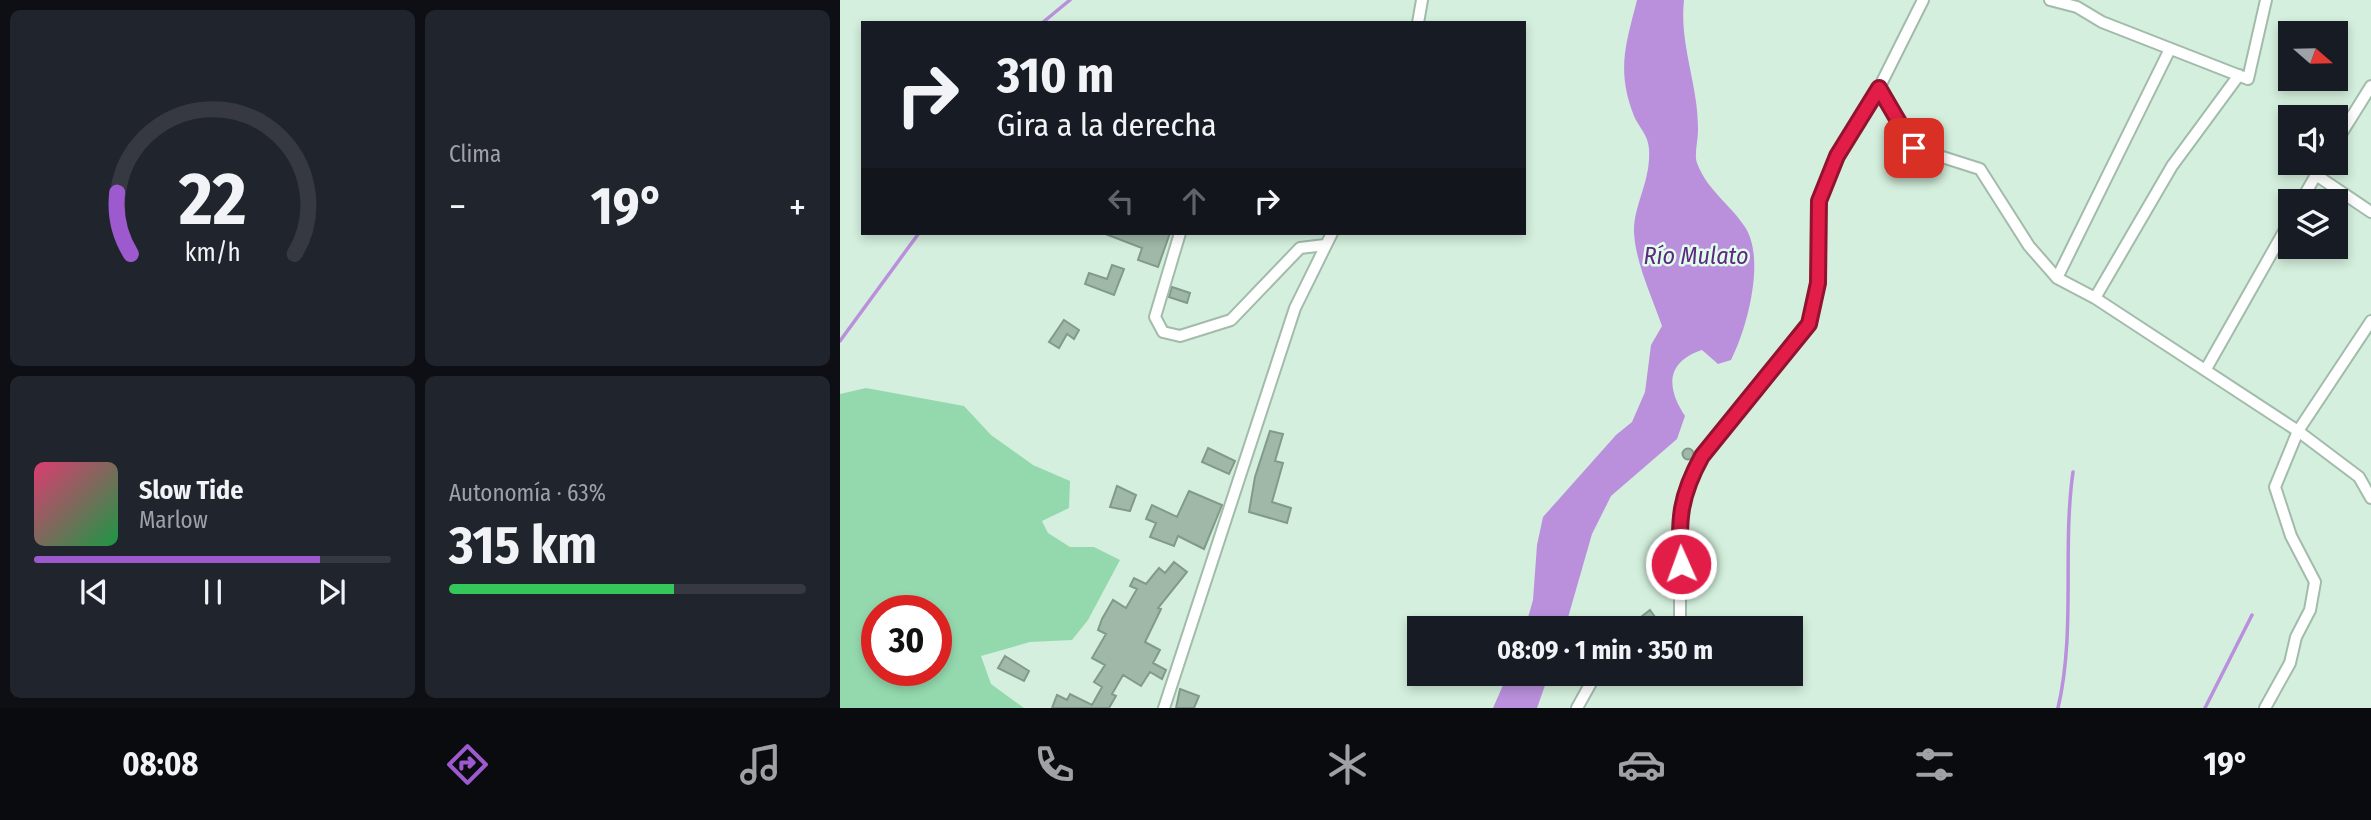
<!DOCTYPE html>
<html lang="es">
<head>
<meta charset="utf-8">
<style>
	:root { --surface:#171b24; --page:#20242c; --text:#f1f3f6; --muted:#9ea1a6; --line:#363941; --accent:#9d59ce }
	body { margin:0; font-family:"Fira Sans Condensed",sans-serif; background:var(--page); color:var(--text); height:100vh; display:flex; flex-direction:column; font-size:26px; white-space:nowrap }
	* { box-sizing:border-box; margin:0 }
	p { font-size:23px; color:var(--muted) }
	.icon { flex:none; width:38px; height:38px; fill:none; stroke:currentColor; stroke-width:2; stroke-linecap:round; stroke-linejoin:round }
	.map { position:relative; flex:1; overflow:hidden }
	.panel { display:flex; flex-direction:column; gap:10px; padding:10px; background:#0d0f14; width:840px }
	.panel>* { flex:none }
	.hud { position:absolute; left:21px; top:21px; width:665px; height:214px; border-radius:0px; box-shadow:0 4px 10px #0003; background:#171b24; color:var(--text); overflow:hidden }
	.needle { width:46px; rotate:110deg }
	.buttons { position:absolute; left:1438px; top:21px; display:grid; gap:14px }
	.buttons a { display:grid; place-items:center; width:70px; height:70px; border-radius:0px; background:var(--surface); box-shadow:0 4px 10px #0003; font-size:35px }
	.speed { position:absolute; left:21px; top:595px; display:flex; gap:14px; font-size:35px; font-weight:700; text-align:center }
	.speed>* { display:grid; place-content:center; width:91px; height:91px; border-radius:50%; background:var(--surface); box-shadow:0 4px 10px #0003; line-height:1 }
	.speed .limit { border:10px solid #d22; background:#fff; color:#111 }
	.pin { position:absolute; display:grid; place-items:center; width:60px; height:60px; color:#fff; margin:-30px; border-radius:14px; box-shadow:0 4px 10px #0006 }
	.me { position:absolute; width:77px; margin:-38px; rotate:358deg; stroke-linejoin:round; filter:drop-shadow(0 0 5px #0008) }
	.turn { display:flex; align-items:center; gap:24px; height:147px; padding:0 21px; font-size:32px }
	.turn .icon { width:91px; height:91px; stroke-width:2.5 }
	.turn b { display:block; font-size:49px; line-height:60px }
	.lanes { display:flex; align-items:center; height:66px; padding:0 21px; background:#0003; justify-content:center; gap:35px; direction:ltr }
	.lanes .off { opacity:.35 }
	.big { font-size:52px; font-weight:700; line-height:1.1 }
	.panel .widget { flex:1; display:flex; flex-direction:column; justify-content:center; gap:10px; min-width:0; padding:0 24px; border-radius:10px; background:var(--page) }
	.panel .dial { align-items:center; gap:0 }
	.dial svg { height:182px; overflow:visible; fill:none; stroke:var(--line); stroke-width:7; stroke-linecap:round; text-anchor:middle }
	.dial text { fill:var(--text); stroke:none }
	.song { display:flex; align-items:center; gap:21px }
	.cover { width:84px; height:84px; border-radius:10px; background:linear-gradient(135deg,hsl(340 70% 55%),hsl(140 70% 35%)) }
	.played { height:7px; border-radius:4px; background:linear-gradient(90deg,var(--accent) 80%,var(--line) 80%) }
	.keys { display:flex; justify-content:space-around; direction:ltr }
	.heat { display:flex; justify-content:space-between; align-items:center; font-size:38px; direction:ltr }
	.charge { height:10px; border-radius:5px; background:linear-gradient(90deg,#34c759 63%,var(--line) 0) }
	.panel .tiles { flex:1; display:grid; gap:10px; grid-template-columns:repeat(2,1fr) }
	.trip { position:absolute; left:567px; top:616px; width:396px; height:70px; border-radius:0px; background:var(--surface); box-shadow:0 4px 10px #0003; font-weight:700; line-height:70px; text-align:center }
	.tabs { display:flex; height:112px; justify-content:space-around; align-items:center; background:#090b0e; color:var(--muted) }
	.tabs .icon { width:49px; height:49px }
	.tabs .on { color:var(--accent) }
	.tabs b { font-size:32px; color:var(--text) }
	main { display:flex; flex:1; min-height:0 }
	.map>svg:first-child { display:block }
	.green { fill:#94d9ae; fill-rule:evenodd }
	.water { fill:#ba90dd }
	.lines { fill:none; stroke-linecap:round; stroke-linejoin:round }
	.stream { stroke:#ba90dd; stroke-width:3.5 }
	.building { fill:#9fb8a8; stroke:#829a8a; stroke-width:2 }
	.minor-casing { stroke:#a2bbab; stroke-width:14 }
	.minor { stroke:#fff; stroke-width:10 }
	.route-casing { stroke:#92132f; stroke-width:18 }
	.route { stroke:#e11d48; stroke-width:12 }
	.labels { text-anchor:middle; stroke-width:5; stroke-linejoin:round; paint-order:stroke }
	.water-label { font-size:24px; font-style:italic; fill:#5d2881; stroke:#e1fceb }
</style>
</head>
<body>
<main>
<section class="panel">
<div class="tiles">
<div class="widget dial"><svg viewBox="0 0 100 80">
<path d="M14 69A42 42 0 1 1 86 69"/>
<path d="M14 69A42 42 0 0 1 8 42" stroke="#9d59ce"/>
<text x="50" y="56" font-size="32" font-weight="700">22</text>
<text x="50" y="72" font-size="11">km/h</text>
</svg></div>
<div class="widget"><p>Clima</p>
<div class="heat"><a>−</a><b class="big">19°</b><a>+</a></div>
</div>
<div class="widget">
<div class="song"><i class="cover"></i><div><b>Slow Tide</b><p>Marlow</p></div></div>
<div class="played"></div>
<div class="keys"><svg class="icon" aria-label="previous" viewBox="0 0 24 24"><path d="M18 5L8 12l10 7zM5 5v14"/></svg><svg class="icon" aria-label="pause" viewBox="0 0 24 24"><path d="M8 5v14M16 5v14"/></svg><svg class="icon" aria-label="next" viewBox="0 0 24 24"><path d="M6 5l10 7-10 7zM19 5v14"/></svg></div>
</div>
<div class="widget"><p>Autonomía · 63%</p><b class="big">315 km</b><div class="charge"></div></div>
</div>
</section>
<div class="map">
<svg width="1531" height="708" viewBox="0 0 1531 708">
	<rect width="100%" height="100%" fill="#d4efdd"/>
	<path class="green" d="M26,388l98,18 27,29 42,30 37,16 -1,27 -27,13 6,12 22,14h24l26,13 -32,60 -16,20 -42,2 -49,14 10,28 33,24h-184v-314zM37,611h59v59h-59z"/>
	<path class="water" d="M797,0h47c-5,45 15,86 14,131 0,10 -4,23 -1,32 10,27 33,41 48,64 21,32 2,102 -14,133l-13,4 -16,-14c-36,12 -36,37 -17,66l-8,23 -66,57 -19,38 -27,94h-40l8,-28 4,-55 6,-28 73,-82 16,-13 13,-30 6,-47 11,-19c-10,-29 -26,-62 -28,-93 -1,-28 17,-51 15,-84 -1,-15 -10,-21 -15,-33 -18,-46 -8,-72 3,-116z
		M668,674h41l-12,34h-44z"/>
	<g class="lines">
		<path class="stream" d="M202,23l28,-23
			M0,341l79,-108
			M1218,708c18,-77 4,-158 15,-236
			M1365,708l47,-93"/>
	</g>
	<path class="building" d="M263,233h67l-12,34 -20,-7 4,-12z
		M272,265l12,4 -10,26 -29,-11 4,-11 18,6z
		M332,287l18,6 -3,10 -18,-6z
		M224,320l15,10 -5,9 -7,-5 -8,14 -10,-6z
		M430,431l13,3 -8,27 8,2 -11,39 19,6 -4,15 -38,-11 6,-35z
		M368,448l27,13 -6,13 -27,-12z
		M842.5 454a5.5 5.5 0 1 1 11 0a5.5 5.5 0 1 1-11 0Z
		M277,486l19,9 -6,16 -20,-4z
		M349,491l33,14 -18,44 -26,-13 -4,10 -24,-9 6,-14 -10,-4 6,-14 25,12z
		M334,562l13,10 -29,36 3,1 -16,33 15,8 -7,13 13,7 -4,9 -12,-7 -9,14 -18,-11 -11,19 4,2 -7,12h-57l5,-13 10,5 3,-6 22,11 10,-18 -8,-5 11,-17 -13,-7 14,-24 -8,-4 4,-11 11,-19 13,8 11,-19 -7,-3 4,-8 12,6 13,-16 6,5z
		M810,610l13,18h-36z
		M165,656l24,15 -5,10 -26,-13z
		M340,689l19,7 -5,12h-18z"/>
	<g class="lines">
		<defs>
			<path id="minor" d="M1210,0l27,7 25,15 146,57 18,-79
				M578,23l4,-23
				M1039,88l35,60 66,21 49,77 28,32 38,20 203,133 61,46 12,21
				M1496,142l35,-56
				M1476,175l55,37
				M1461,201l22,-38
				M340,233l-25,84 8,15 17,4 51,-16 69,-72 25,-3
				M1217,278l113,-229
				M1255,298l77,-132 67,-91
				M1366,369l85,-150
				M840,628v-112c1,-23 11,-41 22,-60l107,-131 9,-42 1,-82 18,-45 42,-68 44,-88
				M324,708l131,-400 37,-75
				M737,708l15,-27 9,-7
				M1425,708l25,-45 6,-26 14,-27 5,-28 -24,-46 -16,-49 23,-56 73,-110"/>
		</defs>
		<use href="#minor" class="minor-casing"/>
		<use href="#minor" class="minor"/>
	</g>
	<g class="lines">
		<defs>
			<path id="route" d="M841,564c-3,-45 -1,-68 21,-108l107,-132 9,-41 1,-82 18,-45 42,-68 35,60"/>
		</defs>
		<use href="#route" class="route-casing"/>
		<use href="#route" class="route"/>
	</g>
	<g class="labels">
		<g class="water-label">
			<text x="856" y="264">Río Mulato</text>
		</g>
	</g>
</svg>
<div class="buttons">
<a><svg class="needle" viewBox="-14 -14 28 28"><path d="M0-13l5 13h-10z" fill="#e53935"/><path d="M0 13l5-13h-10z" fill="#9ea1a6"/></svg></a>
<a><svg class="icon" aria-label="sound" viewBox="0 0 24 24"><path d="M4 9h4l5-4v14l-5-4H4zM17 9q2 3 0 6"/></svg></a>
<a><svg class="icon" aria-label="layers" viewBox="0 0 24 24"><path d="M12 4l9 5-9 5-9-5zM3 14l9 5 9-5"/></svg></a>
</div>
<div class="speed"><div class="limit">30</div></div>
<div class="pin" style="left:1074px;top:148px;background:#d93025"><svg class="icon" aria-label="arrive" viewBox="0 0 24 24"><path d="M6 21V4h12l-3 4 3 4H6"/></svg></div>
<svg class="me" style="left:841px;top:564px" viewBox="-20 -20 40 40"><circle r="17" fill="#e11d48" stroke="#fff" stroke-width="3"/><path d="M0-11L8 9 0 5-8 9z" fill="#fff"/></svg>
<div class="trip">08:09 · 1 min · 350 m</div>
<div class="hud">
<div class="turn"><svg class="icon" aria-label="right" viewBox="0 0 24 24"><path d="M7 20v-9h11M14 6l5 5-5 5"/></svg><div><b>310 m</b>Gira a la derecha</div></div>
<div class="lanes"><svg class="icon off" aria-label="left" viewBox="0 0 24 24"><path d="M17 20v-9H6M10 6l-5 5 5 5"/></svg><svg class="icon off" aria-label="ahead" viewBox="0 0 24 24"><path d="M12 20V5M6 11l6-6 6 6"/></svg><svg class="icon" aria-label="right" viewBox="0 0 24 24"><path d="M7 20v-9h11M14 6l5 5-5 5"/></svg></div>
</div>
</div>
</main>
<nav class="tabs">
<b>08:08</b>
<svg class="icon on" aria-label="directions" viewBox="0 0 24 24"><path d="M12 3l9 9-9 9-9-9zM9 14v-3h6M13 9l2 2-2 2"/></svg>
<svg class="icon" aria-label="music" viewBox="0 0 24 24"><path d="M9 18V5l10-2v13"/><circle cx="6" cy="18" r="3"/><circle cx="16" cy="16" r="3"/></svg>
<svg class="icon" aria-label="phone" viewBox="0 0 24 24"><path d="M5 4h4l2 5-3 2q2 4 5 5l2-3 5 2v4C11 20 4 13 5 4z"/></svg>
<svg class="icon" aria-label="climate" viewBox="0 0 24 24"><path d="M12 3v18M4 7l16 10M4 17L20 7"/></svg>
<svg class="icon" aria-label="car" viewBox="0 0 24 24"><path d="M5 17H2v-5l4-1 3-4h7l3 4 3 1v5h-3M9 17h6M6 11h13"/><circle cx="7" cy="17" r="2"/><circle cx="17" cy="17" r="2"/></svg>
<svg class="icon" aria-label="filters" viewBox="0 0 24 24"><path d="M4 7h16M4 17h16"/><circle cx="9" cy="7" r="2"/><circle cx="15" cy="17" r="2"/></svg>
<b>19°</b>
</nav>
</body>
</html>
